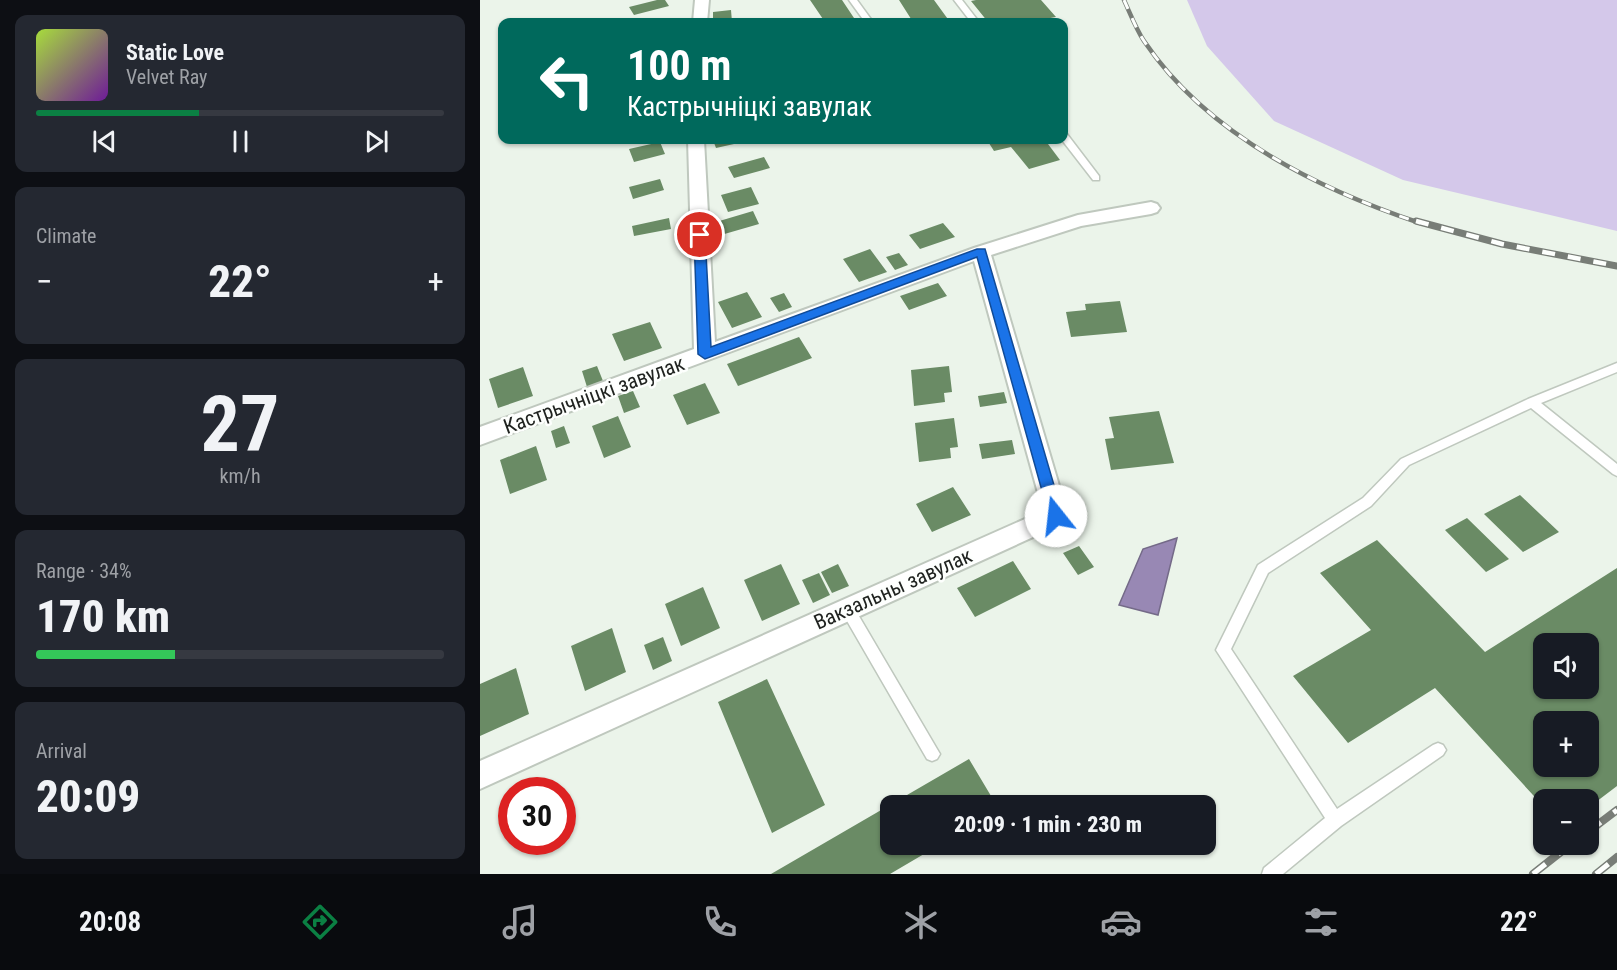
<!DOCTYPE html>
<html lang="en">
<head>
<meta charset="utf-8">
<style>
	:root { --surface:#171b24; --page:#242831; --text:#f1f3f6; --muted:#9ea1a6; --line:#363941; --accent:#0b8043 }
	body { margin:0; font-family:"Roboto Condensed",sans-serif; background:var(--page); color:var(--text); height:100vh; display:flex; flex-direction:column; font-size:22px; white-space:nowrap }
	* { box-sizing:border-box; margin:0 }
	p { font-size:20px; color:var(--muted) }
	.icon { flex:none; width:33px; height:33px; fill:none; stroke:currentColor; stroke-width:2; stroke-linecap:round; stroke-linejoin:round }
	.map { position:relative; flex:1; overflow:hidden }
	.sheet { display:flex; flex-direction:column; gap:15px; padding:15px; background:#0d0f14; width:480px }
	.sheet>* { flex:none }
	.banner { position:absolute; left:18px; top:18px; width:570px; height:126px; border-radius:12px; box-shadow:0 2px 4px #0004; background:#00695c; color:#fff; overflow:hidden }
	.fabs { position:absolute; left:1053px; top:633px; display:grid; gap:12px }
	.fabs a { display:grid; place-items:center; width:66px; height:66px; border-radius:12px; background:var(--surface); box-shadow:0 2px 4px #0004; font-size:30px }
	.speed { position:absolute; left:18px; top:777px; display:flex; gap:12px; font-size:30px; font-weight:700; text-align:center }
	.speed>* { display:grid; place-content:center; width:78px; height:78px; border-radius:50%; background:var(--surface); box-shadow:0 2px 4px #0004; line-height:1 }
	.speed .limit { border:9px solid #d22; background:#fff; color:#111 }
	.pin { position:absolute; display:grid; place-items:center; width:51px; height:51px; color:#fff; margin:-26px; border:3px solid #fff; border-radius:50%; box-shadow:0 2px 6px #0007 }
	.me { position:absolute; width:66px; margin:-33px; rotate:344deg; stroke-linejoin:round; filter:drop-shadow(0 0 4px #0008) }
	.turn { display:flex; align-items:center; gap:21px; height:126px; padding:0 30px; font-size:27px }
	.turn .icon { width:78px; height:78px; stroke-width:2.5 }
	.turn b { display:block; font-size:42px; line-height:51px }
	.big { font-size:45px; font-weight:800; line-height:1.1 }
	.sheet .widget { flex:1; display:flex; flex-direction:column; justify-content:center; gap:9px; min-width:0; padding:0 21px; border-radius:12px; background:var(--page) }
	.sheet .dial { align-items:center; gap:0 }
	.dial b { font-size:78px; line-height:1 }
	.song { display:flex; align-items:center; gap:18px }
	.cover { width:72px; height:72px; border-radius:9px; background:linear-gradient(135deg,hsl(80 70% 55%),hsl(280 70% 35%)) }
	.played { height:6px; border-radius:3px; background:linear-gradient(90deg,var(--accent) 40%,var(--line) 40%) }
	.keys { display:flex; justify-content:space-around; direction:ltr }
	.heat { display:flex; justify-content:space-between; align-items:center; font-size:33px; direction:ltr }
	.charge { height:9px; border-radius:4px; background:linear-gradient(90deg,#34c759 34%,var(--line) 0) }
	.trip { position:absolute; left:400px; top:795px; width:336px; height:60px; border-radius:12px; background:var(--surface); box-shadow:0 2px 4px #0004; font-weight:800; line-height:60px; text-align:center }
	.dock { display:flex; height:96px; justify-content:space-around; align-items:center; background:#090b0e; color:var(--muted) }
	.dock .icon { width:42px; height:42px }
	.dock .on { color:var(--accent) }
	.dock b { font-size:27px; color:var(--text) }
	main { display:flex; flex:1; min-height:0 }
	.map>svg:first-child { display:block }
	.green { fill:#d4c8ea }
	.water { fill:#9888b4; stroke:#746a88; stroke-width:1.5 }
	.building { fill:#6a8b65; fill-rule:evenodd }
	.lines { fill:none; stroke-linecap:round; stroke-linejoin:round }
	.lane-casing { stroke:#bfc8be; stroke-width:3 }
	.street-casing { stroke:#bfc8be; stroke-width:4 }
	.lane { fill:#fff; fill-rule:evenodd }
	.street { fill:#fff; fill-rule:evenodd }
	.rail-far2-casing { stroke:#787d77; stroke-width:4.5 }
	.rail-far1-casing { stroke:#787d77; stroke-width:7 }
	.rail-casing { stroke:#787d77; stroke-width:8 }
	.rail-far2 { stroke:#fdfffd; stroke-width:3; stroke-dasharray:10; stroke-linecap:butt }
	.rail-far1 { stroke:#fdfffd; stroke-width:4.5; stroke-dasharray:13; stroke-linecap:butt }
	.rail { stroke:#fdfffd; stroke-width:5; stroke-dasharray:16; stroke-linecap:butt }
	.route { fill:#1a73e8; stroke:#114b97; stroke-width:1.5 }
	.labels { text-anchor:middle; stroke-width:5; stroke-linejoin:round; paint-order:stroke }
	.street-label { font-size:21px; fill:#202320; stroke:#fdfffd }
</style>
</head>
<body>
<main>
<section class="sheet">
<div class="widget">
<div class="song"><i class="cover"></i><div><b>Static Love</b><p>Velvet Ray</p></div></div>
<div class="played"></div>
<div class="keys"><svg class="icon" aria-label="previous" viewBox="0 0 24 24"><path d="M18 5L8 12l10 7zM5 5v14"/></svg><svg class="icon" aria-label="pause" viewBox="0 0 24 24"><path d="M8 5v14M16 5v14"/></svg><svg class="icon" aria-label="next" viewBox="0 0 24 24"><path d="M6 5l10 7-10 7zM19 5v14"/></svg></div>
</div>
<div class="widget"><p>Climate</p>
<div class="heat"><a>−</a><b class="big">22°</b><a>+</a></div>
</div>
<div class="widget dial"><b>27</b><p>km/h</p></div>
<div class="widget"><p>Range · 34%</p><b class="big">170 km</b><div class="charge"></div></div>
<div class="widget"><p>Arrival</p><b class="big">20:09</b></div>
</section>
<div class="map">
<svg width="1137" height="874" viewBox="0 0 1137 874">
	<rect width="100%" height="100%" fill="#ebf4ea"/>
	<path class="green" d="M707,0h430v231l-214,-51 -129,-59 -67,-75z"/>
	<path class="water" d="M697,538l-19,77 -39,-10 24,-56z"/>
	<path class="building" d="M177,0h8l4,6 -35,9 -5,-8z
		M330,0h32l12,18 -29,4z
		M419,0h35l16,22h-37z
		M496,0h65l15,17 -28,5h-24l-3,-2 -13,2 -17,-21z
		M251,10l1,12h-19v-10z
		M233,140h39l-36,8z
		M507,140h58l15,20 -31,9 -18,-22 -17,4z
		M180,142l5,12 -31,8 -5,-13z
		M284,157l6,11 -36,10 -6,-11z
		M180,179l4,11 -31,9 -4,-12z
		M271,187l8,17 -31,8 -7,-17z
		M273,211l6,13 -38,11 -5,-13z
		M189,218l2,11 -37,7 -2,-10z
		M463,223l12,14 -35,12 -11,-14z
		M390,249l17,23 -28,10 -16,-23z
		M419,253l9,12 -13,5 -9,-13z
		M458,283l9,13 -38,14 -9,-14z
		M267,292l15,25 -30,11 -14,-26z
		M304,293l8,14 -13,5 -9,-14z
		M640,301l7,31 -56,5 -5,-25 20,-2 -1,-6z
		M170,322l12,26 -38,13 -12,-27z
		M319,337l13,21 -74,28 -11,-22z
		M117,366l6,15 -16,6 -5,-16z
		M469,366l3,26 -8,1 1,9 -31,4 -3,-36z
		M43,367l10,29 -35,12 -9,-29z
		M225,383l15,30 -33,12 -14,-30z
		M153,391l7,16 -16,6 -6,-17z
		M524,392l3,11 -27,4 -2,-11z
		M679,411l15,52 -63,7 -6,-31 9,-1 -5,-21z
		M138,416l13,31 -27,11 -12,-32z
		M474,418l4,29 -8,1 1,10 -32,4 -4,-39z
		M84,426l6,17 -14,5 -5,-17z
		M532,440l3,14 -33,5 -3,-15z
		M56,446l11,34 -37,14 -10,-34z
		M473,487l18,28 -39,17 -16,-28z
		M1040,495l39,37 -36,20 -39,-38z
		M987,518l42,41 -23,13 -41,-42z
		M897,540l108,112 132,-84v218l-29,22v-8h-44v7l-109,-119 -87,55 -55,-67 78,-46 -51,-57zM1064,644h44v44h-44zM1064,722h44v44h-44z
		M599,546l15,21 -16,8 -15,-22z
		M533,561l18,28 -56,28 -18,-29z
		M301,564l19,40 -38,17 -18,-41z
		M358,564l11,22 -17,7 -11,-21z
		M339,573l11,22 -17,8 -11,-23z
		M223,587l17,41 -39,18 -16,-42z
		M132,628l14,44 -41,19 -14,-45z
		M183,637l9,24 -19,9 -9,-25z
		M36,668l13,46 -49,22v-52z
		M287,679l58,126 -53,28 -54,-131z
		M489,759l28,47h-106v38h50l-51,30h-119z"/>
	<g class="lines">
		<defs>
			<path id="lane" d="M369,0h8l16,22h-8z
				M474,0h8l17,22h-8z
				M584,133l3,1 32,42v4h-6l-31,-40z
				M1137,363v9l-76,31 76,61v12l-4,-2 -82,-66 -122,57 -38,41 -103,67 -37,76 106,160 96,-64 5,-2 5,2 3,5 -3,5 -102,71 -58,48h-21l2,-6 61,-50 -109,-168 42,-85 105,-67 38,-39 127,-60z
				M368,604l5,2 84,143 3,5 -3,5 -5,2 -5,-2 -84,-145 -2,-4 2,-4z"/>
			<path id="street" d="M215,0h14l-2,22h-14z
				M208,140h16l11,202 259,-94 104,-33 73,-13 6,2 3,4 -3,4 -6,2 -70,12 -90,29 77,261 -4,7 -584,266v-28l563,-250 -69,-250 -494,184v-18l214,-78z"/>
		</defs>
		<use href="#lane" class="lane-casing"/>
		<use href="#street" class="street-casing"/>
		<use href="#lane" class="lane"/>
		<use href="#street" class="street"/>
		<defs>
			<path id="rail-far2" d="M644,0c6,13 12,29 20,41 62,92 174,148 276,182"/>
			<path id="rail-far1" d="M936,221l86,23 115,22"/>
			<path id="rail" d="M1108,832l29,-22
				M1053,874l38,-30
				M1116,874l21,-17"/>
		</defs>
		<use href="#rail-far2" class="rail-far2-casing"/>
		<use href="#rail-far1" class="rail-far1-casing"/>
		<use href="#rail" class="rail-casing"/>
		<use href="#rail-far2" class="rail-far2"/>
		<use href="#rail-far1" class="rail-far1"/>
		<use href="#rail" class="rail"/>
	</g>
	<path class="route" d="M220,231l5,4 6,112 266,-98h8l78,267 -2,4h-10l-2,-4 -72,-259 -272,102 -7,-5 -4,-119z"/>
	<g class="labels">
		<g class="street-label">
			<text transform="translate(114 395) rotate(-20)" y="7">Кастрычніцкі завулак</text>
			<text transform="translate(413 589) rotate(-24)" y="7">Вакзальны завулак</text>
		</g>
	</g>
</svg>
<div class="fabs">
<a><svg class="icon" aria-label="sound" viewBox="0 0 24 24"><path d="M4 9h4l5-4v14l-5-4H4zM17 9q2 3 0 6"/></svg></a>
<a>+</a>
<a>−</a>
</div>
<div class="speed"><div class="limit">30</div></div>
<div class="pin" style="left:220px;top:235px;background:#d93025"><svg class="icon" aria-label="arrive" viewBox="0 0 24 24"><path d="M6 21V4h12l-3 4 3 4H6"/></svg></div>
<svg class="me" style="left:576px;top:516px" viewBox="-20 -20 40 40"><circle r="19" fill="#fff"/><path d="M0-13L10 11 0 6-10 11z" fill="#1a73e8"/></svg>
<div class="trip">20:09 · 1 min · 230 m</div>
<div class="banner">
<div class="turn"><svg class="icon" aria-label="left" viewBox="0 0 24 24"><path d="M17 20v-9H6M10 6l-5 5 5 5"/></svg><div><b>100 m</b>Кастрычніцкі завулак</div></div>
</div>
</div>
</main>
<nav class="dock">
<b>20:08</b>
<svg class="icon on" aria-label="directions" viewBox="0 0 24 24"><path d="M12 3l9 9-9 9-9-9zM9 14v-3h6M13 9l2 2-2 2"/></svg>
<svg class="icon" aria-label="music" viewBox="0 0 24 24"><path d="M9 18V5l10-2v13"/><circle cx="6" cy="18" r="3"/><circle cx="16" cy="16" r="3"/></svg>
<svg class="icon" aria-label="phone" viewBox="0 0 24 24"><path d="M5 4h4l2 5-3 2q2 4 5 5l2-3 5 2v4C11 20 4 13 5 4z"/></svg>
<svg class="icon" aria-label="climate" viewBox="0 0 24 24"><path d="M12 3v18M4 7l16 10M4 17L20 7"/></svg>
<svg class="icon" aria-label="car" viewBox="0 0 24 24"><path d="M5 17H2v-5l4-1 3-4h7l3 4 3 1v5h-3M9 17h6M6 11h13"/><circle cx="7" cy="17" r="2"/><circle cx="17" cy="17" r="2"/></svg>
<svg class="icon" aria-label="filters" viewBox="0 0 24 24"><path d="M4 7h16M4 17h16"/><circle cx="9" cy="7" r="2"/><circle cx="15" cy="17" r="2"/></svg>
<b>22°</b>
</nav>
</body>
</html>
